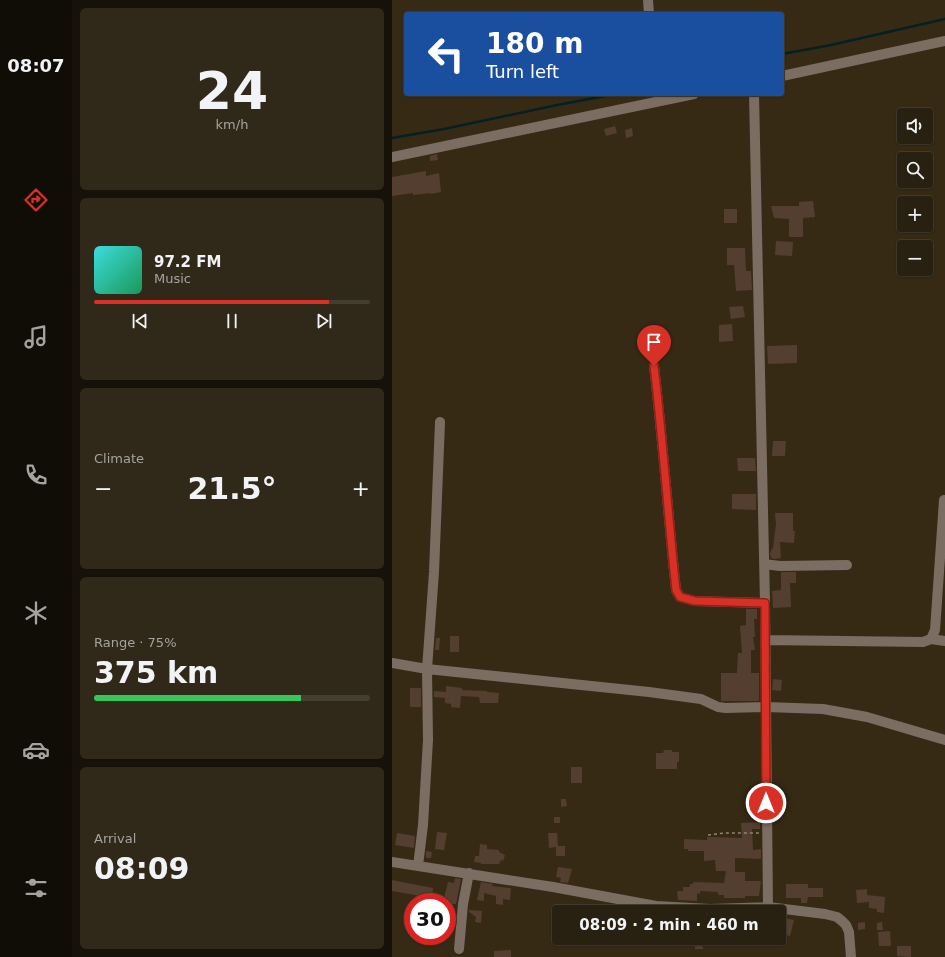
<!DOCTYPE html>
<html lang="en">
<head>
<meta charset="utf-8">
<style>
	:root { --surface:#282010; --page:#302819; --text:#f1f3f6; --muted:#a5a39f; --line:#443e30; --accent:#d93025 }
	body { margin:0; font-family:"DejaVu Sans",sans-serif; background:var(--page); color:var(--text); height:100vh; display:flex; flex-direction:column; font-size:15px; white-space:nowrap }
	* { box-sizing:border-box; margin:0 }
	p { font-size:13px; color:var(--muted) }
	.icon { flex:none; width:22px; height:22px; fill:none; stroke:currentColor; stroke-width:2; stroke-linecap:round; stroke-linejoin:round }
	.map { position:relative; flex:1; overflow:hidden }
	.side { display:flex; flex-direction:column; gap:8px; padding:8px; background:#161209; width:320px }
	.side>* { flex:none }
	.guide { position:absolute; left:12px; top:12px; width:380px; height:84px; border-radius:4px; box-shadow:0 1px 3px #0004,0 0 0 1px var(--line); background:#1a4fa0; color:#fff; overflow:hidden }
	.buttons { position:absolute; left:505px; top:108px; display:grid; gap:8px }
	.buttons a { display:grid; place-items:center; width:36px; height:36px; border-radius:4px; background:var(--surface); box-shadow:0 1px 3px #0004,0 0 0 1px var(--line); font-size:20px }
	.speed { position:absolute; left:12px; top:893px; display:flex; gap:8px; font-size:20px; font-weight:700; text-align:center }
	.speed>* { display:grid; place-content:center; width:52px; height:52px; border-radius:50%; background:var(--surface); box-shadow:0 1px 3px #0004,0 0 0 1px var(--line); line-height:1 }
	.speed .limit { border:6px solid #d22; background:#fff; color:#111 }
	.pin { position:absolute; display:grid; place-items:center; width:34px; height:34px; color:#fff; margin:-41px -17px; border-radius:50% 50% 50% 0; rotate:-45deg; box-shadow:0 0 4px #0007 }
	.pin .icon { rotate:45deg }
	.me { position:absolute; width:44px; margin:-22px; rotate:0deg; stroke-linejoin:round; filter:drop-shadow(0 0 3px #0008) }
	.turn { display:flex; align-items:center; gap:14px; height:84px; padding:0 16px; font-size:18px }
	.turn .icon { width:52px; height:52px; stroke-width:2.5 }
	.turn b { display:block; font-size:28px; line-height:34px }
	.big { font-size:30px; font-weight:800; line-height:1.1 }
	.side .widget { flex:1; display:flex; flex-direction:column; justify-content:center; gap:6px; min-width:0; padding:0 14px; border-radius:6px; background:var(--page) }
	.side .dial { align-items:center; gap:0 }
	.dial b { font-size:52px; line-height:1 }
	.song { display:flex; align-items:center; gap:12px }
	.cover { width:48px; height:48px; border-radius:6px; background:linear-gradient(135deg,hsl(180 70% 55%),hsl(150 70% 35%)) }
	.played { height:4px; border-radius:2px; background:linear-gradient(90deg,var(--accent) 85%,var(--line) 85%) }
	.keys { display:flex; justify-content:space-around; direction:ltr }
	.heat { display:flex; justify-content:space-between; align-items:center; font-size:22px; direction:ltr }
	.charge { height:6px; border-radius:3px; background:linear-gradient(90deg,#34c759 75%,var(--line) 0) }
	.trip { position:absolute; left:160px; top:905px; width:234px; height:40px; border-radius:4px; background:var(--surface); box-shadow:0 1px 3px #0004,0 0 0 1px var(--line); font-weight:800; line-height:40px; text-align:center }
	main { display:flex; flex:1; min-height:0 }
	.tabs { display:flex; flex-direction:column; width:72px; justify-content:space-around; align-items:center; background:#100d06; color:var(--muted) }
	.tabs .icon { width:28px; height:28px }
	.tabs .on { color:var(--accent) }
	.tabs b { font-size:18px; color:var(--text) }
	.map>svg:first-child { display:block }
	.lines { fill:none; stroke-linecap:round; stroke-linejoin:round }
	.stream { stroke:#052023; stroke-width:2.5 }
	.building { fill:#543e2f }
	.path { stroke:#8f8573; stroke-width:1.5; stroke-dasharray:3 3; stroke-linecap:butt }
	.minor { stroke:#7b6d61; stroke-width:10 }
	.route-casing { stroke:#8d1f18; stroke-width:10 }
	.route { stroke:#d93025; stroke-width:7 }
</style>
</head>
<body>
<main>
<nav class="tabs">
<b>08:07</b>
<svg class="icon on" aria-label="directions" viewBox="0 0 24 24"><path d="M12 3l9 9-9 9-9-9zM9 14v-3h6M13 9l2 2-2 2"/></svg>
<svg class="icon" aria-label="music" viewBox="0 0 24 24"><path d="M9 18V5l10-2v13"/><circle cx="6" cy="18" r="3"/><circle cx="16" cy="16" r="3"/></svg>
<svg class="icon" aria-label="phone" viewBox="0 0 24 24"><path d="M5 4h4l2 5-3 2q2 4 5 5l2-3 5 2v4C11 20 4 13 5 4z"/></svg>
<svg class="icon" aria-label="climate" viewBox="0 0 24 24"><path d="M12 3v18M4 7l16 10M4 17L20 7"/></svg>
<svg class="icon" aria-label="car" viewBox="0 0 24 24"><path d="M5 17H2v-5l4-1 3-4h7l3 4 3 1v5h-3M9 17h6M6 11h13"/><circle cx="7" cy="17" r="2"/><circle cx="17" cy="17" r="2"/></svg>
<svg class="icon" aria-label="filters" viewBox="0 0 24 24"><path d="M4 7h16M4 17h16"/><circle cx="9" cy="7" r="2"/><circle cx="15" cy="17" r="2"/></svg>
</nav>
<section class="side">
<div class="widget dial"><b>24</b><p>km/h</p></div>
<div class="widget">
<div class="song"><i class="cover"></i><div><b>97.2 FM</b><p>Music</p></div></div>
<div class="played"></div>
<div class="keys"><svg class="icon" aria-label="previous" viewBox="0 0 24 24"><path d="M18 5L8 12l10 7zM5 5v14"/></svg><svg class="icon" aria-label="pause" viewBox="0 0 24 24"><path d="M8 5v14M16 5v14"/></svg><svg class="icon" aria-label="next" viewBox="0 0 24 24"><path d="M6 5l10 7-10 7zM19 5v14"/></svg></div>
</div>
<div class="widget"><p>Climate</p>
<div class="heat"><a>−</a><b class="big">21.5°</b><a>+</a></div>
</div>
<div class="widget"><p>Range · 75%</p><b class="big">375 km</b><div class="charge"></div></div>
<div class="widget"><p>Arrival</p><b class="big">08:09</b></div>
</section>
<div class="map">
<svg width="553" height="957" viewBox="0 0 553 957">
	<rect width="100%" height="100%" fill="#362a15"/>
	<g class="lines">
		<path class="stream" d="M390,54l49,-9 114,-26
			M0,138l52,-9 113,-24 59,-11"/>
	</g>
	<path class="building" d="M223,126l2,7 -11,3 -2,-7z
		M240,128l1,8 -7,2 -1,-8z
		M45,154l1,6 -8,1v-5z
		M34,171v5l13,-3 2,19 -10,2v-1l-18,2v-2l-21,3v-19z
		M421,201l2,16 -12,1v19h-14v-18l-15,-1 -3,-12h28v-4z
		M332,209h13v14h-13z
		M384,241l17,1 -1,14 -17,-1z
		M335,248h18l1,23h5l1,19 -16,1 -2,-26h-7z
		M351,306l2,11 -14,2 -2,-12z
		M340,324l1,17 -14,1v-17z
		M405,345v18l-29,1 -1,-18z
		M381,441h13l-1,15h-13z
		M345,458h18l1,13h-18z
		M340,494h24v16l-24,-1z
		M383,513h18v18h2l-1,12 -14,-1 1,16 -7,1 -3,-1 -1,-5 2,-4 1,-1 3,-24z
		M389,572h15v11h-6l1,24 -18,1 -1,-17 9,-1z
		M354,609h11v10h-3l1,18h-2l2,13h-4v23h8v28h-38v-28h16l1,-20h4l-2,-27 6,-1z
		M58,636h9v16h-9z
		M44,638h4l-1,12h-4z
		M381,679l9,1 -1,11 -9,-1z
		M54,686l16,2v2l25,1v1l12,1 -1,10h-18l-1,-6 -18,-1 -1,12 -9,-1v-3l-6,-1v-5l-11,-1v-6l12,1z
		M18,688h11v19h-11z
		M272,750h8v2h7v10h-2v7h-21v-16h7z
		M179,767h11v16h-11z
		M169,799h5l1,7 -6,1z
		M162,817h6v6h-6z
		M368,822v7h-8l1,21 8,-1v9l-1,1 -25,-1v14h10v9h16l-2,15h-14v2h-21v-3h-6v-3l-18,-1v3l-3,-1v8l-19,-1 -1,-9h6v-4h7v-3h3v-2l31,1 2,-12h-10l-1,-11 -11,1v-10h-16v-2h-4v-10l23,1v-3l35,1 -1,-15z
		M45,832l10,1 -3,17 -9,-1z
		M5,833l18,3 -1,12 -19,-3z
		M156,833h9l1,13h7v10h-9v-9l-7,1z
		M88,844l7,1v4l12,1v2l6,3 -2,6 -2,-1 -2,4h-18v-1l-7,-1 1,-6h4z
		M34,851l6,1 -1,6h-5z
		M166,867l14,2 -4,14 -8,-1 1,-4 -5,-1z
		M63,878l6,1 -5,25h-9v-2h-4l5,-20 6,1z
		M0,880l41,8 -1,10 -40,-7z
		M89,882l12,2 -1,2 19,2 -1,12 -7,-1v6l-7,-1v-8l-12,-3v8l-7,-1z
		M394,884h22v4h15v9h-15l-1,6h-6v-5h-15z
		M475,889v6l18,2 -1,16 -7,-1v-3l-8,-1v-6l-12,1 -1,-13z
		M77,910l13,1 -1,12 -6,-1 1,-5 -7,-5z
		M389,917l13,3 -4,16 -4,-1v2l-7,-1 1,-6h-1v-5z
		M473,922v7l-7,1v-7z
		M490,922l1,8h-6v-7z
		M498,931l1,15h-12l-1,-14z
		M300,938h10l1,11h-8v-3h-3z
		M505,946h14v11l-14,-1z
		M119,950v7h-17v-6z"/>
	<g class="lines">
		<path class="path" d="M316,835l17,-2h34"/>
		<path class="minor" d="M256,0l1,14
			M390,76l163,-35
			M362,94l11,509 3,304
			M0,157l302,-63
			M262,366c9,75 14,150 22,224l4,7 15,4 70,2
			M372,564l16,2 67,-1
			M539,639l14,2
			M373,640l158,2 8,-3 4,-9 9,-130
			M0,663l35,6 222,23 52,7 17,8 8,1 40,-1 57,2 44,8 78,23
			M0,862l161,25 103,19 54,3 58,-2 57,7 12,3 5,4 4,4 3,7 2,25
			M26,866l5,-41 5,-85 -1,-71 7,-97 6,-150
			M67,949l4,-45 6,-31"/>
	</g>
	<g class="lines">
		<defs>
			<path id="route" d="M262,366c9,75 14,150 22,224l4,7 15,4 70,2 1,200"/>
		</defs>
		<use href="#route" class="route-casing"/>
		<use href="#route" class="route"/>
	</g>
</svg>
<div class="buttons">
<a><svg class="icon" aria-label="sound" viewBox="0 0 24 24"><path d="M4 9h4l5-4v14l-5-4H4zM17 9q2 3 0 6"/></svg></a>
<a><svg class="icon" aria-label="search" viewBox="0 0 24 24"><circle cx="10" cy="10" r="6"/><path d="M15 15l6 6"/></svg></a>
<a>+</a>
<a>−</a>
</div>
<div class="speed"><div class="limit">30</div></div>
<div class="pin" style="left:262px;top:366px;background:#d93025"><svg class="icon" aria-label="arrive" viewBox="0 0 24 24"><path d="M6 21V4h12l-3 4 3 4H6"/></svg></div>
<svg class="me" style="left:374px;top:803px" viewBox="-20 -20 40 40"><circle r="17" fill="#d93025" stroke="#fff" stroke-width="3"/><path d="M0-11L8 9 0 5-8 9z" fill="#fff"/></svg>
<div class="trip">08:09 · 2 min · 460 m</div>
<div class="guide">
<div class="turn"><svg class="icon" aria-label="left" viewBox="0 0 24 24"><path d="M17 20v-9H6M10 6l-5 5 5 5"/></svg><div><b>180 m</b>Turn left</div></div>
</div>
</div>
</main>
</body>
</html>
